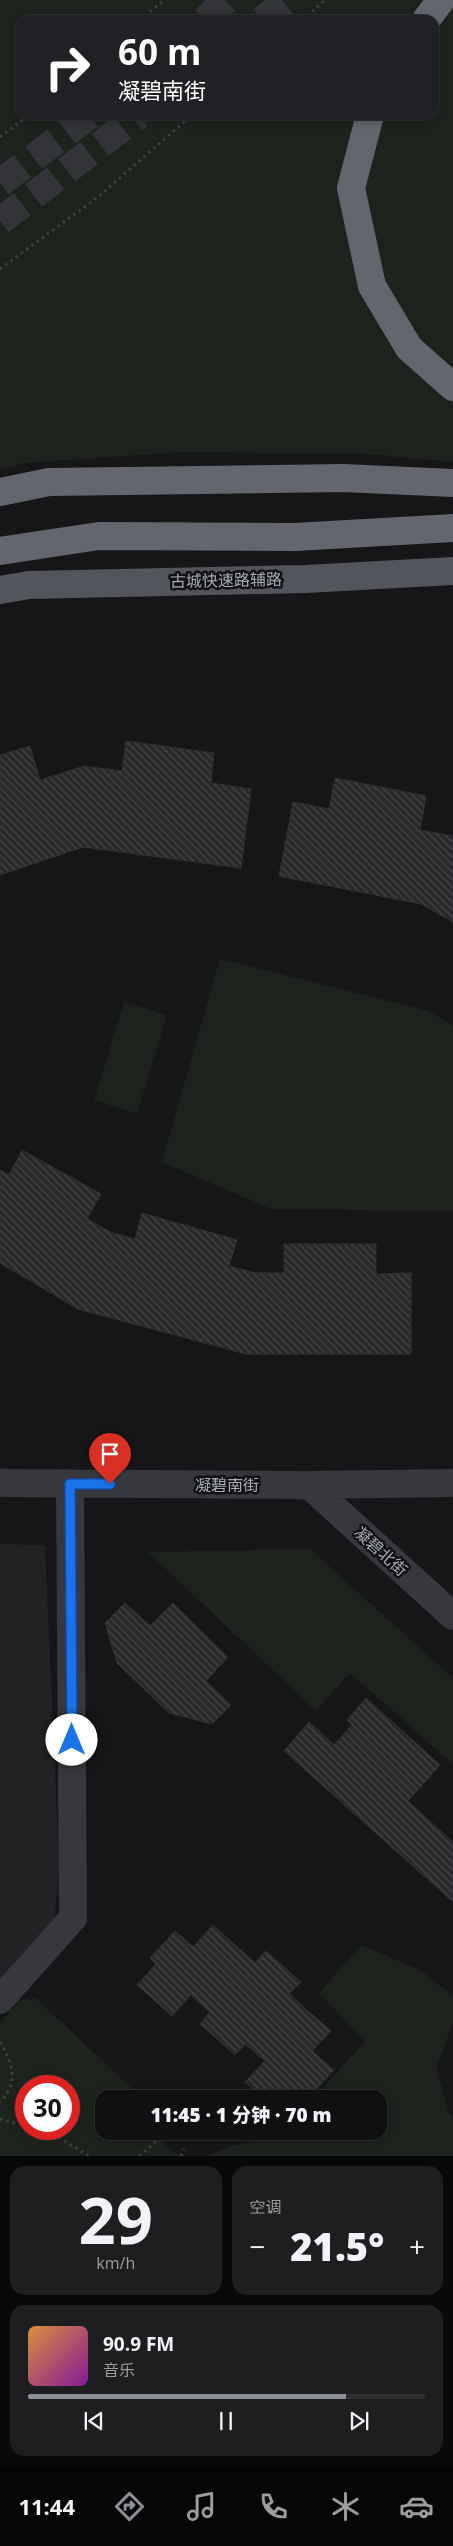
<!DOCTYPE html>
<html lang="zh">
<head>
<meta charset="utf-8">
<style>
	:root { --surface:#101012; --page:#1e1e20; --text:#f1f3f6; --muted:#9c9d9f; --line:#303032; --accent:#8c9099 }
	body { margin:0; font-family:"Open Sans","Noto Sans SC",sans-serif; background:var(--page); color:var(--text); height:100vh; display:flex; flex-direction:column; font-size:19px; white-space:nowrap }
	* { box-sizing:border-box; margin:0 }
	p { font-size:16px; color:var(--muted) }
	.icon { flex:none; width:28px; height:28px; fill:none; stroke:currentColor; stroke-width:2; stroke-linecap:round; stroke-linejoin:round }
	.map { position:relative; height:2156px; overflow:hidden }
	.sheet { display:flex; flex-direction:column; gap:10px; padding:10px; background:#09090a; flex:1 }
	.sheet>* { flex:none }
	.hud { position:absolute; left:15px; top:15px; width:424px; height:105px; border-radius:15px; box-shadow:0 2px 8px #0003,0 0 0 1px var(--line); background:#202124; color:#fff; overflow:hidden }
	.speed { position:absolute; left:15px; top:2075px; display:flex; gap:10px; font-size:25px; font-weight:700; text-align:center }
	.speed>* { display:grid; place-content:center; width:65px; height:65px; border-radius:50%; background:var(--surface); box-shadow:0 2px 8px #0003,0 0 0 1px var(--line); line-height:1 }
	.speed .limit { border:8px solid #d22; background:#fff; color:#111 }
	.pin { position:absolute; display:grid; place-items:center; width:42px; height:42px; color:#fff; margin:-51px -21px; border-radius:50% 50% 50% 0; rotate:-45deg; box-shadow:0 0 5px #0007 }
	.pin .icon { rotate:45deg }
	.me { position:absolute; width:55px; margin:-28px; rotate:0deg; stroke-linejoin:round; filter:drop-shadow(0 0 4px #0008) }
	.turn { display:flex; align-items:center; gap:18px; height:105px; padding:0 20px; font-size:22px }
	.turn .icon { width:65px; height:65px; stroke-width:2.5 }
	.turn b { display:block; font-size:35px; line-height:42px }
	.big { font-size:38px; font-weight:800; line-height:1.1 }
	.sheet .tile { flex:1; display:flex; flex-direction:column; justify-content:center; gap:8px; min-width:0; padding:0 18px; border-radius:15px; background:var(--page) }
	.sheet .dial { align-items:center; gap:0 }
	.dial b { font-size:65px; line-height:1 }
	.song { display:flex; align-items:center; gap:15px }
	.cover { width:60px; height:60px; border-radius:8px; background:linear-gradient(135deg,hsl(30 70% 55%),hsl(290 70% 35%)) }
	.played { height:5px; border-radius:2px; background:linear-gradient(90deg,var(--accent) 80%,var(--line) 80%) }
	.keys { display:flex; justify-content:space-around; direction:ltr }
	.heat { display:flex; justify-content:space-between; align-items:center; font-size:28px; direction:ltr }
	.sheet .tiles { flex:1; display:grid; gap:10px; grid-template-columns:1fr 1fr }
	.tile:last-child { grid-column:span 2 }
	.trip { position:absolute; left:95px; top:2090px; width:292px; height:50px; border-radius:15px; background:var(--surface); box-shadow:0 2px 8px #0003,0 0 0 1px var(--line); font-weight:800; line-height:50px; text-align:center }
	.tabs { display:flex; height:80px; justify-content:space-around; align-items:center; background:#060607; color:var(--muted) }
	.tabs .icon { width:35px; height:35px }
	.tabs .active { color:var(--accent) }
	.tabs b { font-size:22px; color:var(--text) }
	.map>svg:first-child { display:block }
	.built { fill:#222225 }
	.green { fill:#1c231d; fill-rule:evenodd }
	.building { fill:url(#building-back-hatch); stroke:#303034 }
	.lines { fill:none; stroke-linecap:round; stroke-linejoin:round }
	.highway-tunnel { stroke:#333438; stroke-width:28; stroke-dasharray:28 14; stroke-linecap:butt }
	.path { stroke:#3d3f44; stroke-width:3; stroke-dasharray:2.5 4; stroke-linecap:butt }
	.minor { stroke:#37383d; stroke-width:28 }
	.major { stroke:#53555c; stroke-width:28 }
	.highway { stroke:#63666e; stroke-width:28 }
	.route-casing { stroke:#114b97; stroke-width:12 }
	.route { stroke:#1a73e8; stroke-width:9 }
	.labels { text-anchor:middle; stroke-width:5; stroke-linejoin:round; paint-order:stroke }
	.street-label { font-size:16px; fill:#a8adb8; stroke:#111113 }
</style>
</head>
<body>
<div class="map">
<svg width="453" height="2156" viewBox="0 0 453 2156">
	<defs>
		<pattern id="building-back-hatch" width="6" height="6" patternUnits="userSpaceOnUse" patternTransform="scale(1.25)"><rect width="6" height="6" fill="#29292c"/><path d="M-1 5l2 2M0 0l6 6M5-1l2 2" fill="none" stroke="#454548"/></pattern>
	</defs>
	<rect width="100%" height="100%" fill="#161618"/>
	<path class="built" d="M0,1544l45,1 14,316 -5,66 -54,56z"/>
	<path class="green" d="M0,0h453v462l-87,-8 -184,-2 -157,11 -25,6zM20,20h414v95h-414z
		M220,959l209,52 24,15v185l-182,-2 -109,-47z
		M124,1002l43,13 -30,99 -43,-14z
		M310,1549l143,129v86l-103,-91 -34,38 -168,-159z
		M361,1945l59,25 33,26v27l-17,45 13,45 4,5v38h-246l26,-11 43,-5 8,-9h95v-32h-66l52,-58 -46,-48z
		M36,1998l107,101h-39v32h51l16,21 17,4h-188v-133l20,-23zM26,2086h43v43h-43z"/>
	<path class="building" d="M126,741l88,12 -3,30 40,6 -10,79 -158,-21 -83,28v-120l30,-9 10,34 44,-14 38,5z
		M335,778l91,18 -6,34 33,6v86l-32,-18 -142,-28 14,-74 36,7z
		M22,1150l79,44 -14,25 23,13 25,7 7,-26 95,27 -8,26 27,7h28v-29h92v30l35,-1v81h-165l-168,-45 -78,-46v-93l9,5z
		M125,1603l25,23 23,-23 55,54 -22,24 25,24 -19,19 -43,-11 -52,-50 -12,-40z
		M366,1698l74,67 -32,36 45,41v60l-169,-151 25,-29 25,23 18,-20 -5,-5z
		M213,1925l42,38 11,-12 35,31 -12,12 42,37 -19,20 22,19 -27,29 -6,-4 -3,4h-34l-19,-17 20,-21 -20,-17 -10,11 -35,-31 10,-12 -19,-17 -19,21 -35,-31 19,-21 -6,-6 25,-27 18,16z"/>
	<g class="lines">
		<path class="highway-tunnel" d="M205,20l21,-20
			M262,20l26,-20
			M0,183l90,-68
			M0,221l139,-106"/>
		<path class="path" d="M140,20l24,-20
			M302,20l23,-20
			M0,137l29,-22
			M0,269l98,-72 94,-82
			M0,2042c12,22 20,39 0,60
			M0,2119l26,7
			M34,2129l24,8 31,19
			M139,2156l26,-22
			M181,2156l3,-7"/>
		<path class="minor" d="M0,1483l309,2 144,-2
			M309,1485l144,131
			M0,2000l73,-82 -3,-435"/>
		<path class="major" d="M0,590l29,-5 277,-6 147,-8"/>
		<path class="highway" d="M426,20l15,-20
			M370,115l-19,73 21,98 37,62 44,39
			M0,492l49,-10 294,-4 110,5
			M0,551l99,-15 196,1 158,-9"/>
	</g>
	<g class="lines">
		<defs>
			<path id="route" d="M72,1740l-2,-256h40"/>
		</defs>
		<use href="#route" class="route-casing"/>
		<use href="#route" class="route"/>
	</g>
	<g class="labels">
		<g class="street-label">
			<text transform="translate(226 580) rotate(-1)" y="6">古城快速路辅路</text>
			<text x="227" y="1491">凝碧南街</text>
			<text transform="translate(381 1551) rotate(42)" y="6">凝碧北街</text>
		</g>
	</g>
</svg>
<div class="speed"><div class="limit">30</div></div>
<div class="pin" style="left:110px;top:1484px;background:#d93025"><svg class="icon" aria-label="arrive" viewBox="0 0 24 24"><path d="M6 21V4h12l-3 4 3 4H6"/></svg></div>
<svg class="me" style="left:72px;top:1740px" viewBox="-20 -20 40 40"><circle r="19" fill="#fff"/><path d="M0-13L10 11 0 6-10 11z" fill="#1a73e8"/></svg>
<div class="trip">11:45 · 1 分钟 · 70 m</div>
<div class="hud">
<div class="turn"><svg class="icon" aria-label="right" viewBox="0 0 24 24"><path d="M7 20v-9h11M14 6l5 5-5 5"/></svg><div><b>60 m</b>凝碧南街</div></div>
</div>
</div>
<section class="sheet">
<div class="tiles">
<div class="tile dial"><b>29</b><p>km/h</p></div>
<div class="tile"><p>空调</p>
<div class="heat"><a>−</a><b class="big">21.5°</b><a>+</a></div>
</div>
<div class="tile">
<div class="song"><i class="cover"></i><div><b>90.9 FM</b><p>音乐</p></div></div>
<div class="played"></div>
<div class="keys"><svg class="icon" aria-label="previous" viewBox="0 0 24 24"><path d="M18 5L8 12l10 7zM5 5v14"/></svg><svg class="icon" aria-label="pause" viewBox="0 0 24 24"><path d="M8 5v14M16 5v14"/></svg><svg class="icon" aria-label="next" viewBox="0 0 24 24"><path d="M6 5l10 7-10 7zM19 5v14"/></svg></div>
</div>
</div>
</section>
<nav class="tabs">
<b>11:44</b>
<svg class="icon active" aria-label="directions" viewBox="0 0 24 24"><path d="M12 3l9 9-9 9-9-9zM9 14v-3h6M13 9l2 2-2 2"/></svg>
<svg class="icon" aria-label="music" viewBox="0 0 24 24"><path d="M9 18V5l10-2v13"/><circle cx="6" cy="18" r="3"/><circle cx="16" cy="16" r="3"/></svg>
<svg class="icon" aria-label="phone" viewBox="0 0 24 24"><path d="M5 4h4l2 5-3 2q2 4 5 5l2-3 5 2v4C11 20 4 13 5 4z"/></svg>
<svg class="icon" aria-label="climate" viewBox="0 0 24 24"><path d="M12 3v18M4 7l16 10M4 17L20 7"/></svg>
<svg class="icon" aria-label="car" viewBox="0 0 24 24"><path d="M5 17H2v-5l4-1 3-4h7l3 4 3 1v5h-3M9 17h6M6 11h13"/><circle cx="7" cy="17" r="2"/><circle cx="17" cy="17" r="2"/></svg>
</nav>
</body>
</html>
